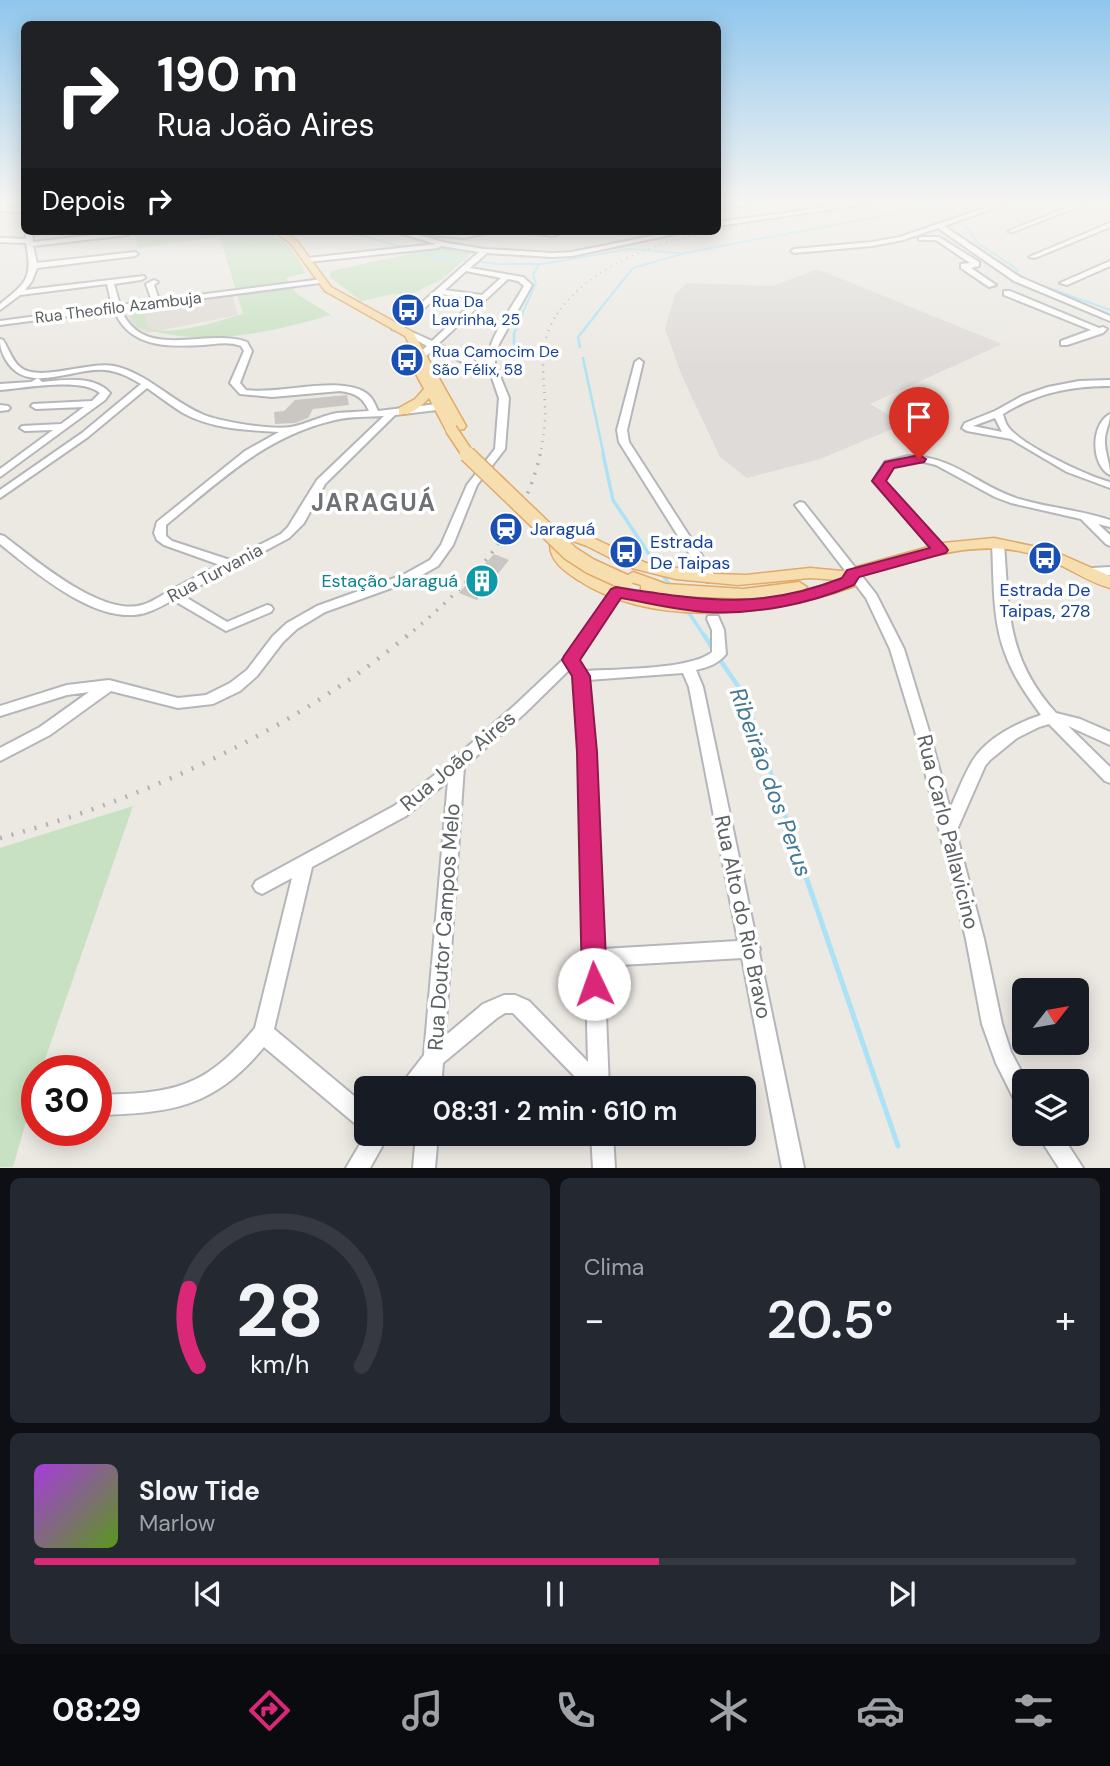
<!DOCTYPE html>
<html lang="pt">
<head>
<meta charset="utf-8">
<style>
	:root { --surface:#171b24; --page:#242831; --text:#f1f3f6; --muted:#9ea1a6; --line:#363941; --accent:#db2777 }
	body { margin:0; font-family:"DM Sans",sans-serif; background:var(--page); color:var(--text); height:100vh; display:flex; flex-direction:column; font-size:26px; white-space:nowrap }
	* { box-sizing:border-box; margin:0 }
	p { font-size:23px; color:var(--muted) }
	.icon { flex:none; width:38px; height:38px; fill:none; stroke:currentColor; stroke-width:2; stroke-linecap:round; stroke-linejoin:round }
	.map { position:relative; height:1168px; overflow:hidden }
	.drawer { display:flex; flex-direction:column; gap:10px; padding:10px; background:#0d0f14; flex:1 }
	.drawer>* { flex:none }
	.guide { position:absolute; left:21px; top:21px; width:700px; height:214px; border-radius:10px; box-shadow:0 4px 18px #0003; background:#202124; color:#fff; overflow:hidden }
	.needle { width:46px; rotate:59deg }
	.controls { position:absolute; left:1012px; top:978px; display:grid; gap:14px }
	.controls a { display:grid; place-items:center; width:77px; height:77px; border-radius:10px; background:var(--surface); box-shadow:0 4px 18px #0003; font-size:35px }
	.speed { position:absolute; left:21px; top:1055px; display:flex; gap:14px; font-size:35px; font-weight:700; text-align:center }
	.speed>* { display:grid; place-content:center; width:91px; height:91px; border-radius:50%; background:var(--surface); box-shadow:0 4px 18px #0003; line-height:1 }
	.speed .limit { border:10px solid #d22; background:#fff; color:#111 }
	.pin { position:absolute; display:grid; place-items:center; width:60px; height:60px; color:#fff; margin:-72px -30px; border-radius:50% 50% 50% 0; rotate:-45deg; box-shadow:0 0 7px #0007 }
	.pin .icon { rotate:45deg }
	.me { position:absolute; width:77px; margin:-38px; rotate:357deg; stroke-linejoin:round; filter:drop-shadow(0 0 5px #0008) }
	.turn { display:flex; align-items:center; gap:24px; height:147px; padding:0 21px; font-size:32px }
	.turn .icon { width:91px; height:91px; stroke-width:2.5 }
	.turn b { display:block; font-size:49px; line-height:60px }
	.then { display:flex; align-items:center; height:66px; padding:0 21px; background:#0003; gap:14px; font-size:26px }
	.big { font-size:52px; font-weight:600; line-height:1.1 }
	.drawer .tile { flex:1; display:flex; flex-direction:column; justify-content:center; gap:10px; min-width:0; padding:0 24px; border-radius:10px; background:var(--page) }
	.drawer .dial { align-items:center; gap:0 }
	.dial svg { height:182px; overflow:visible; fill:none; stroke:var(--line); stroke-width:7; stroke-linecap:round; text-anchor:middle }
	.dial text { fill:var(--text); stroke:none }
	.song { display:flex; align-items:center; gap:21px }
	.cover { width:84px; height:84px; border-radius:10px; background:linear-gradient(135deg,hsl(280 70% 55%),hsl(90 70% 35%)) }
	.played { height:7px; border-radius:4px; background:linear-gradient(90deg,var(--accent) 60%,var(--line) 60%) }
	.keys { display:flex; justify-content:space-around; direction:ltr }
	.heat { display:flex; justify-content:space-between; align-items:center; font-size:38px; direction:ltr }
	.drawer .tiles { flex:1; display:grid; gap:10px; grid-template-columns:1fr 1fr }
	.tile:last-child { grid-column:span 2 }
	.trip { position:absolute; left:354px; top:1076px; width:402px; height:70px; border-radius:10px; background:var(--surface); box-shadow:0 4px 18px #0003; font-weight:600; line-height:70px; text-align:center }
	.tabs { display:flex; height:112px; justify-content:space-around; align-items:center; background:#090b0e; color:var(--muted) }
	.tabs .icon { width:49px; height:49px }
	.tabs .current { color:var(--accent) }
	.tabs b { font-size:32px; color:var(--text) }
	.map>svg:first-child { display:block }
	.industrial { fill:#dedbd8 }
	.education { fill:#dfdad5 }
	.green { fill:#c8e1c2 }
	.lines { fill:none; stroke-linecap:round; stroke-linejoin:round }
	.stream-far4 { stroke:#abe2f5; stroke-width:2 }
	.stream-far3 { stroke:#abe2f5; stroke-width:2.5 }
	.stream-far2 { stroke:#abe2f5; stroke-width:3.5 }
	.stream-far1 { stroke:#abe2f5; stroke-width:4.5 }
	.stream { stroke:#abe2f5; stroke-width:5 }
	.building { fill:#cac6c2 }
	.minor-casing { stroke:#b4b6b9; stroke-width:4 }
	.major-casing { stroke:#e1aa68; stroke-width:3 }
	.minor { fill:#fff; fill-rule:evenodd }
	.major { fill:#f6deaf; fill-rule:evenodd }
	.rail-far3 { stroke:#b1b2b2; stroke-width:2; stroke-dasharray:1 5; stroke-linecap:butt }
	.rail-far2 { stroke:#b1b2b2; stroke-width:2.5; stroke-dasharray:1 6; stroke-linecap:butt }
	.rail-far1 { stroke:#b1b2b2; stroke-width:3.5; stroke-dasharray:2 8; stroke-linecap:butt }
	.rail { stroke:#b1b2b2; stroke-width:4.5; stroke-dasharray:2 10; stroke-linecap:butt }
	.major-bridge-far1-casing { stroke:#e1aa68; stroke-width:14; stroke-linecap:butt }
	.major-bridge-casing { stroke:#e1aa68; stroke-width:18; stroke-linecap:butt }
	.major-bridge-far1 { stroke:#f6deaf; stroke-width:11 }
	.major-bridge { stroke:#f6deaf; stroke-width:15 }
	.route { fill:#db2777; stroke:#8e194d; stroke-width:2 }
	.labels { text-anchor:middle; stroke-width:7; stroke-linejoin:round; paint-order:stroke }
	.far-transit-label { font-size:16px; fill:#164399; stroke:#fff; text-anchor:start }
	.far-street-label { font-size:16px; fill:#5b6062; stroke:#fff }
	.transit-label { font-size:18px; fill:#164399; stroke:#fff; text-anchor:start }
	.street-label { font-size:18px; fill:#5b6062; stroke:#fff }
	.culture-label { font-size:18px; fill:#0d838f; stroke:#fff; text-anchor:end }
	.near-street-label { font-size:21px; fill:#5b6062; stroke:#fff }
	.near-water-label { font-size:23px; font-style:italic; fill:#437994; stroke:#fff }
	.district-label { font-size:24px; font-weight:bold; letter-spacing:2px; fill:#6d7274; stroke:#fff }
</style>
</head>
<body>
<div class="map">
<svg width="1110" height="1168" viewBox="0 0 1110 1168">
	<rect width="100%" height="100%" fill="#ece9e3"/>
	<path class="industrial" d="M817,269l185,75 -132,60 34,20 -84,35 -73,19 -27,-21 -38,-81 -17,-47 10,-35 12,-11 86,3z"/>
	<path class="education" d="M232,294l6,21 -91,18 -15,-8 -7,-17z"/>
	<path class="green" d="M134,231h131c22,9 31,21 40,42l-19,5 11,16 34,21c-63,18 -130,34 -195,11l-8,-17 16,-2 3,21c25,9 71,-7 96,-14l-23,-77 -82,11z
		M445,248l27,5 -31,27 -29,14h-19l-32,7 -31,-24 1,-6 78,-17v-2z
		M133,806l-92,265h-4v12l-24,84h-13v-319z"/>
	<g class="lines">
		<path class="stream-far4" d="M966,227l12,16 40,27 -2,3 14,8 80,29
			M345,231l92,26 62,7h43l88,-15 50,4
			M522,314l14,-31 -3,-8 6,-11
			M596,314l37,-46 52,-15 249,-47 1,-3"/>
		<path class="stream-far3" d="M580,347l-2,-10 20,-25
			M514,356v-23l9,-21
			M583,358l21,98"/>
		<path class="stream-far2" d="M603,454l10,46 44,66
			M661,573l10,13
			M687,610l18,27"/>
		<path class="stream-far1" d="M704,635l10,15
			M718,657l26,38 60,175"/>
		<path class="stream" d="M803,868l95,278"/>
	</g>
	<path class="building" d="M347,395l2,10 -36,4 -5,9 -13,5 -20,1 -1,-12 10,-1 11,-11z
		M494,554l15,6 -32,40 -18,-7z"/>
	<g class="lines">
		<defs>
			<path id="minor" d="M737,203h22l-41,6v-4z
				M855,203h18l-155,23v-4z
				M999,203h9l-64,23 76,51 90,39v5l-96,-40 -76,-53 -35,12 -31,6 -78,7 -3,-2 3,-2 78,-7 28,-5z
				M1079,203h9l-75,29 -5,-1z
				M0,207l24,1v4l-24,-1z
				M1110,223v4l-75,31 -6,-1z
				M26,231h25l-19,4 1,7 95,-11 3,2 -3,2 -95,11 4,17 98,-11 3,2 -3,2 -98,12 -5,13 -7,9 119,-14 1,2 -4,2 -27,4 6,21 32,-4 -6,-17 8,-4 4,2 -4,3 5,15 164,-21 1,2 -4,2 -199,26c21,54 86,18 126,33l5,9 -12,32 6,7c33,5 94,-15 120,3 6,4 9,11 12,18l59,-7 5,3 -5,3 -42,5 -70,69 -21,39 -15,15 -107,57 45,27 40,-17 4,1 2,3 -2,3 -45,19 -53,-31c-8,4 -16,9 -25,12 -48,17 -113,-40 -148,-68v-9l4,1c30,23 98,81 138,69 8,-2 17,-8 24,-12 18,-10 36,-19 54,-28l-56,-20 -7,-5 -3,-7 3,-11 88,-71 34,-19c-33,-2 -67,-3 -96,-19 -13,-8 -24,-17 -36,-25l-59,49 -88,61v-8l82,-57 59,-49c-12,-7 -23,-13 -36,-14 -32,-3 -78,26 -99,-10 -4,-7 -6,-12 -6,-21l3,1c6,9 9,21 17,27 18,16 69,-6 94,-1 33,7 57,35 88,48 17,8 71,16 89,13 16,-3 30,-11 46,-14 10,-1 22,-1 32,-2 -6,-14 -14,-18 -29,-20l-68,6 -32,-3 -10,-11 14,-32 -3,-5c-13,-5 -25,-2 -38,-1 -35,2 -74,3 -89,-35l-114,15v-4l112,-15 -5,-22 -87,11 -20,15v-6c27,-22 33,-26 26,-61l-26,-1v-4l26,1zM384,416l-67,64 -29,47 -7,7 -51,26 -58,-19 -6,-5v-11c54,-44 99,-89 169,-105 16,-4 33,-3 49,-4z
				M393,231h10l44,12 38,6 67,4 20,-1 104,-21h13l-117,25 -20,1 -65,-4 -17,15 53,9 9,8 -33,59 -4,12v8l14,34 -4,51 -28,36 -24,60 -15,21 -27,15 -86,31 -28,17 -14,13 -26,34 -17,15 -27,13 -35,4 -67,-17 -61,44 -50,26v-13l40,-21 49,-35 -22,3 -67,21v-10l67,-21 42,-5 69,18 28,-3 24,-12 17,-13 26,-34 14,-13 30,-17 86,-31 27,-15 11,-15 26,-60 28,-36 4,-51 -8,-23 -57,-26 -9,8h-6v-4l8,-7 -22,-12 7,-2 20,9 45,-42 -37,-5 -41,37 -7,-2 87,-77 -38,-6 -3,2 -130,14 -4,-2 4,-2 128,-14zM466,271l35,7 -19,17 -37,-5zM508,279l10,2 6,5c-11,20 -41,59 -36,81l-50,-23z
				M422,231l42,3 30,-3 -30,7 -44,-4 -1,-1z
				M518,231h48l-13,5z
				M921,237h18l40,25v4l-8,2 25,17 -7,2 -28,-19v-4l9,-1 -34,-23h-17v-2z
				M1110,261v5l-43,19 -7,-2z
				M1004,291h6l89,37 4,-1 4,2 -4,4 -36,12h-6v-4l30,-11 -87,-35z
				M639,359l4,3 -16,68 2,12 88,137 -2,3h-8l-88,-140 -2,-12 18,-68z
				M38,378l4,4c22,-2 52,-7 68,11l-5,7 -105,77v-8l53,-39 -28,1 -5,-3 2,-2 39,-2 23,-17 -48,2 -5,-3 2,-2 59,-3 8,-8c-18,-16 -76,-5 -100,-3v-6l31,-2z
				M1110,380v6c-40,0 -73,7 -107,28 0,1 3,10 4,11 11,19 80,51 103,57v6l-43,-16 -56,-33 -44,-8 -5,-3 3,-5 30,-12 27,-15 26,-9 31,-6zM995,418l7,14 -29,-6z
				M0,405l8,1 2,2 -2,2 -8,1z
				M1110,414c0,9 -4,15 -5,24 -1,13 5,24 5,37 -19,-10 -20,-50 0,-61z
				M908,456c47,0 69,30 111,43 30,9 61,11 91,21v7l-12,-3 12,11v11l-4,-2 -25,-25 -70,-16 -16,-6 -59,-32 -12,-3h-16l-15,4 -9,15 62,69 -6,4 -4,-1 -63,-72 12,-19z
				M800,502l4,1 72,91 28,55 25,82 21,78c7,-16 14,-34 23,-49 14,-22 44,-37 68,-45 -14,-19 -28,-39 -36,-62 -13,-34 -11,-73 -13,-109l2,-3h8l2,3c5,68 3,115 52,169l24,6 30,13v13l-42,-19 42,41v16l-5,-2 -56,-57 -10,3 -22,11 -27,22 -5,6 -29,66 28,107 18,85 9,28 16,30h-3v26l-7,-3 -21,-42 -14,-39 -16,-85 -51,-208 -25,-82 -24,-51 -71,-93z
				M1110,567v8l-18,1 -6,-4 6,-4z
				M616,589l6,4 -44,67 7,11c29,-2 106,-1 127,-19v-22l-5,-11 1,-3h10l6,14 2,24c-8,10 -18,13 -30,16l7,17 54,256 3,6 -1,3 45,216h-22l-40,-210 -138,8 5,122h-23l-73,-75h-8l-8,5 -54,45 -2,25h-40l3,-7 20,-26 24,-274 -42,35 -94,51 -38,162 92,77v24l-7,-3 -95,-80c-51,61 -92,66 -168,68v-20c77,-2 107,-5 159,-67l37,-150 -30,16 -6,-3 -3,-5 3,-5 138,-75 47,-36 73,-64 52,-49 46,-67zM570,669l4,7 6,76 8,310 -59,-61 -14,-6h-11l-21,9 -38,32 19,-269 60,-53zM683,673l6,14 49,254 -135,8 -9,-197 -6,-72z
				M366,1134h23l-19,34h-24z
				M416,1134h22l-3,34h-22z
				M591,1134h22l2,34h-22z
				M1037,1134h24l22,34h-24z"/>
			<path id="major" d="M274,231h10l13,10 34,46 82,45 53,94 -2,3 -17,3 -18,-34c-7,8 -19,18 -30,16v-6l16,-9 9,-10 -15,-28 8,-3 -12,-22 -80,-45 -34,-47z
				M570,532l19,4 57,27 68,11 32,1 64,-7 32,3 101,-28 51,-5 57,12 59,26v12c-23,-6 -45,-23 -68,-31 -64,-22 -122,3 -183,19l-4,10c-82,29 -200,44 -277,-6 -13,-9 -28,-18 -28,-36l8,-10zM570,540l17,6 41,21 48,12 62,6 72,-7 29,2c-76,27 -181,36 -252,-9 -12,-7 -23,-13 -21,-28z
				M633,572l33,12 77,5 56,-7 8,5c-18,19 -131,8 -160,6l-6,-1v-7l-14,-4 -2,-4z"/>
		</defs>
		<use href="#minor" class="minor-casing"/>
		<use href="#major" class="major-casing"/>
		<use href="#minor" class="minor"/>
		<use href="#major" class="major"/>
		<path class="rail-far3" d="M718,230l186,-27
			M557,314c34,-49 99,-71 154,-83"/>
		<path class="rail-far2" d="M540,456c3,-17 6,-33 5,-49 -1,-36 -8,-63 13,-95"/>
		<path class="rail-far1" d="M406,637c59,-49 118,-106 134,-183"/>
		<path class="rail" d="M0,838c143,-38 294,-108 408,-203"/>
		<defs>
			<path id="major-bridge-far1" d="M451,429l18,27"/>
			<path id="major-bridge" d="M467,454l103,99 20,13 35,16"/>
		</defs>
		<use href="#major-bridge-far1" class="major-bridge-far1-casing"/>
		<use href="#major-bridge" class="major-bridge-casing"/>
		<use href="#major-bridge-far1" class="major-bridge-far1"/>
		<use href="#major-bridge" class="major-bridge"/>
	</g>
	<linearGradient id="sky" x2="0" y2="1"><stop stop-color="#8fc6ed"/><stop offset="0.55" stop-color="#f6f5f2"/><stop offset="1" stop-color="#f6f5f2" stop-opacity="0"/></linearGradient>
	<rect width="1110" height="367" fill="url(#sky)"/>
	<path class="route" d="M919,455l7,4 -2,3 -30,6 -8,13 60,66 2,3 -2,3 -87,24 -5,8c-45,19 -99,30 -148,27 -28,-2 -57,-9 -85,-14l-41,62 10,16 7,76 10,232 -4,8 -9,4 -8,-4 -4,-8 -5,-232 -5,-76 -10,-16 2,-4 47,-67 5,-2c85,13 143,24 226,-9l5,-8 83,-22 -58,-67 13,-19z"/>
	<defs>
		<symbol id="bus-disc" viewBox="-11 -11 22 22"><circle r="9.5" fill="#1a4fb4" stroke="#fff"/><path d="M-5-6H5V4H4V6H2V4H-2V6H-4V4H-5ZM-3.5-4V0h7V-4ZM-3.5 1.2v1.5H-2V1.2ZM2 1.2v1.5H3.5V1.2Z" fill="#fff"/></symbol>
		<symbol id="station-disc" viewBox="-11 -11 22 22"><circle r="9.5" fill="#1a4fb4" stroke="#fff"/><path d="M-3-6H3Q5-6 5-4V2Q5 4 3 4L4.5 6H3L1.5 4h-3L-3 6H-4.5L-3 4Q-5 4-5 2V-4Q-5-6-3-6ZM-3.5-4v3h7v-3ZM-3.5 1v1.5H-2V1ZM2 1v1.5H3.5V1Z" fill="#fff"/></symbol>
		<symbol id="building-disc" viewBox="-11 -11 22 22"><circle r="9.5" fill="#0f9aa8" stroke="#fff"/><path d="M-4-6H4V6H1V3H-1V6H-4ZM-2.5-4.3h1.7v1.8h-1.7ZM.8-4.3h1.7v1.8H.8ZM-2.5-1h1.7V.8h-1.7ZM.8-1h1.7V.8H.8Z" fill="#fff"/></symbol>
	</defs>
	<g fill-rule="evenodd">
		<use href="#bus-disc" x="389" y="291" width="38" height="38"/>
		<use href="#bus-disc" x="388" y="341" width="38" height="38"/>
		<use href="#station-disc" x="487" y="510" width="38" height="38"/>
		<use href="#bus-disc" x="607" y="533" width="38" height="38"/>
		<use href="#bus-disc" x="1026" y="539" width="38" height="38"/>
		<use href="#building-disc" x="463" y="562" width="38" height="38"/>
	</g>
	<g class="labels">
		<g class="far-transit-label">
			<text x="432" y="307">Rua Da<tspan x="432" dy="18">Lavrinha, 25</tspan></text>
			<text x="432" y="357">Rua Camocim De<tspan x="432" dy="18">São Félix, 58</tspan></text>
		</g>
		<g class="far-street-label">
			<text transform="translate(118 307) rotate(-7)" y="6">Rua Theofilo Azambuja</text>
		</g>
		<g class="transit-label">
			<text x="530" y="535">Jaraguá</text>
			<text x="650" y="548">Estrada<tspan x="650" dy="21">De Taipas</tspan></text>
			<text x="1045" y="596" text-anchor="middle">Estrada De<tspan x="1045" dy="21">Taipas, 278</tspan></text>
		</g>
		<g class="street-label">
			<text transform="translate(215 573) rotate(-28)" y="6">Rua Turvania</text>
		</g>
		<g class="culture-label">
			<text x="458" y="587">Estação Jaraguá</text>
		</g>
		<g class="near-street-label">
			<text transform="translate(458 761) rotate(-40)" y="7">Rua João Aires</text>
			<text transform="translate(948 832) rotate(76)" y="7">Rua Carlo Pallavicino</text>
			<text transform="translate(743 917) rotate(78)" y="7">Rua Alto do Rio Bravo</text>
			<text transform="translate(444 927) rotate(-86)" y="7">Rua Doutor Campos Melo</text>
		</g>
		<g class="near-water-label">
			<text transform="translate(771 782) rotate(70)" y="8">Ribeirão dos Perus</text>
		</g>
		<g class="district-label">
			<text x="374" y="511">JARAGUÁ</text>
		</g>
	</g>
</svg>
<div class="controls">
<a><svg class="needle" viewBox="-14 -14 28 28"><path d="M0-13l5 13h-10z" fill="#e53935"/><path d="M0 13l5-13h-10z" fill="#9ea1a6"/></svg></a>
<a><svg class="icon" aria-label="layers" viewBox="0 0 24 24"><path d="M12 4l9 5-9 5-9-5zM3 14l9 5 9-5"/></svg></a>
</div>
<div class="speed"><div class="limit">30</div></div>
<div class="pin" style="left:919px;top:459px;background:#d93025"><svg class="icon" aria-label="arrive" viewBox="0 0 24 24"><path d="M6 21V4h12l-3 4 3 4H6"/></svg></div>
<svg class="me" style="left:594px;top:984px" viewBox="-20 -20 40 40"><circle r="19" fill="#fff"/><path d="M0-13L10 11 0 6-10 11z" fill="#db2777"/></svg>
<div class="trip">08:31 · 2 min · 610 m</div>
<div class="guide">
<div class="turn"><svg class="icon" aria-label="right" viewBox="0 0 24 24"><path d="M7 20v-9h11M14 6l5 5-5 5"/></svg><div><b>190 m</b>Rua João Aires</div></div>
<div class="then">Depois<svg class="icon" aria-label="right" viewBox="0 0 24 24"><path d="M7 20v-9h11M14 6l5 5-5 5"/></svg></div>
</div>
</div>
<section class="drawer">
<div class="tiles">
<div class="tile dial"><svg viewBox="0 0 100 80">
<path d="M14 69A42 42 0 1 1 86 69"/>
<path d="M14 69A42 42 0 0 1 10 35" stroke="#db2777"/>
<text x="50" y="56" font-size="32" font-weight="700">28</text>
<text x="50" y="72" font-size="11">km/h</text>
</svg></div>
<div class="tile"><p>Clima</p>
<div class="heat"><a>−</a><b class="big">20.5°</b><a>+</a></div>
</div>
<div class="tile">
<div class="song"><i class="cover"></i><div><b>Slow Tide</b><p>Marlow</p></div></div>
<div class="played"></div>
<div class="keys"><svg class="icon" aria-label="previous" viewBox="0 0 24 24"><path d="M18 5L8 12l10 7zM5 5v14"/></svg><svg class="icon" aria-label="pause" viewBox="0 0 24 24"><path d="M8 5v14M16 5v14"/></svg><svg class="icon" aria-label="next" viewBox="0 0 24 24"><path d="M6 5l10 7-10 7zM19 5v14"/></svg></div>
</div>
</div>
</section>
<nav class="tabs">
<b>08:29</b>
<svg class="icon current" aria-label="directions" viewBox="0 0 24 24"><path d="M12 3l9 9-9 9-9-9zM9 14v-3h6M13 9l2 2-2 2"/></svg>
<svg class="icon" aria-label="music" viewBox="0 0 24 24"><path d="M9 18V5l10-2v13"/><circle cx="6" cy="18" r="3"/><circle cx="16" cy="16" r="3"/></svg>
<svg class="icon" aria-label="phone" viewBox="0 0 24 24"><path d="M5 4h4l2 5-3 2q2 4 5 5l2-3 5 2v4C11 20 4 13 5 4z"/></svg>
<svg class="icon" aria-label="climate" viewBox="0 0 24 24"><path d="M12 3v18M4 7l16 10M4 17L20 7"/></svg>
<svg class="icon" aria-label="car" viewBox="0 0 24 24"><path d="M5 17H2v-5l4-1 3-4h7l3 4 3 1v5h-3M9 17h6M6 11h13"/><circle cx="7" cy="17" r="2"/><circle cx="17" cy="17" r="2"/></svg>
<svg class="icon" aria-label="filters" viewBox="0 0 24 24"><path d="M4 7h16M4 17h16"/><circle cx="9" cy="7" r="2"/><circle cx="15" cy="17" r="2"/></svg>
</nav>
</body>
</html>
